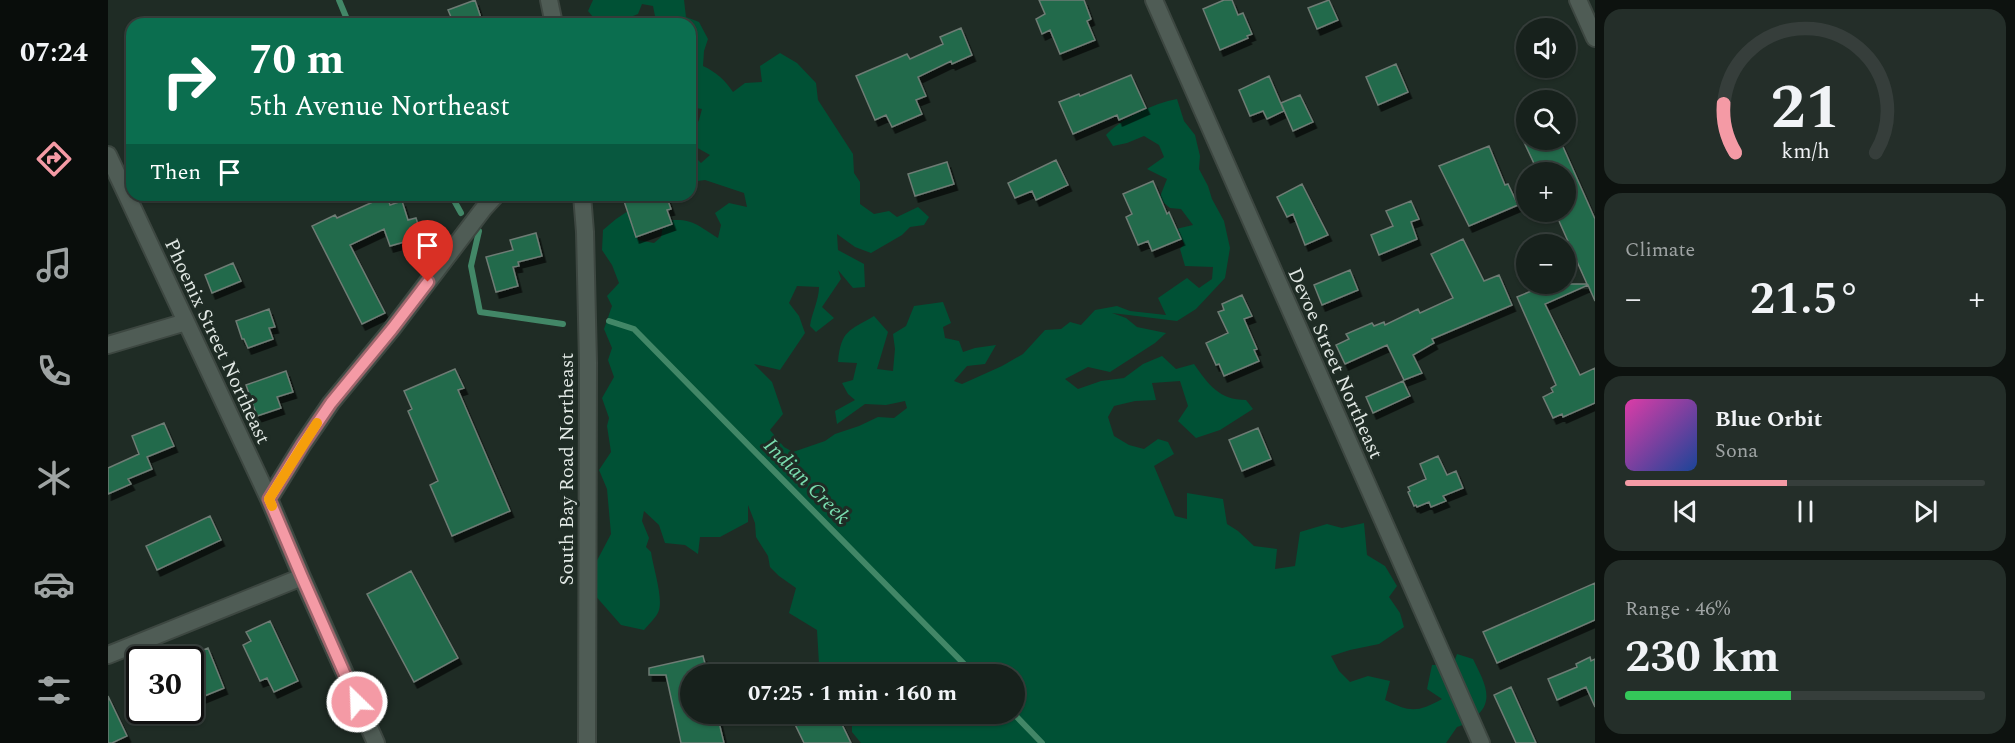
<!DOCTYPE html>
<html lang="en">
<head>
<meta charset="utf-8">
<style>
	:root { --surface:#17211c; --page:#242e29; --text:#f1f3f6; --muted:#9ea3a3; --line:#363e3b; --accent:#f49aa5 }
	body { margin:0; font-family:Spectral,serif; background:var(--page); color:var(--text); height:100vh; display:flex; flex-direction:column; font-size:22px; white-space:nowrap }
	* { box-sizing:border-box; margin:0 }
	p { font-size:20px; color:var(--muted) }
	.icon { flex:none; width:33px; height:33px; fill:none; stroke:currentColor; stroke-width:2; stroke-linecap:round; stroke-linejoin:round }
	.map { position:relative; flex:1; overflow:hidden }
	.side { display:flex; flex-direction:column; gap:9px; padding:9px; background:#0d120f; width:420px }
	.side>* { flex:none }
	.banner { position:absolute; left:18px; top:18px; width:570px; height:183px; border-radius:18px; box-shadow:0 2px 4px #0004,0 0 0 2px var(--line); background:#0b6e4f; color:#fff; overflow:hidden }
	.buttons { position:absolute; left:1408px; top:18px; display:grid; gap:12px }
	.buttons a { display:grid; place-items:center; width:60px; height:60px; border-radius:50%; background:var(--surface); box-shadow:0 2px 4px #0004,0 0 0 2px var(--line); font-size:30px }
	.speed { position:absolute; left:18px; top:646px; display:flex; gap:12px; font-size:30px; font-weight:700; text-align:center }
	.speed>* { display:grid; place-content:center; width:78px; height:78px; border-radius:50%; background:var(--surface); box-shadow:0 2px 4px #0004,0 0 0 2px var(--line); line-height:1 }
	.speed .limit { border:3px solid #111; border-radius:9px; background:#fff; color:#111 }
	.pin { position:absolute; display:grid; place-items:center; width:51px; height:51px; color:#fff; margin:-62px -26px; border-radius:50% 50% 50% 0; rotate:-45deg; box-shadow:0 0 6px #0007 }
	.pin .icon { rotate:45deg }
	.me { position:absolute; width:66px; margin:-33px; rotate:336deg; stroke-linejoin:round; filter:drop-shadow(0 0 4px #0008) }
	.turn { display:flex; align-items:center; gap:21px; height:126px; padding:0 24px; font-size:27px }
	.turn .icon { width:78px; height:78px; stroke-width:2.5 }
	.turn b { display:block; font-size:42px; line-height:51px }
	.then { display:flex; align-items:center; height:57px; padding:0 24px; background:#0003; gap:12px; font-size:22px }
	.big { font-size:45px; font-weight:700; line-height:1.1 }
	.side .tile { flex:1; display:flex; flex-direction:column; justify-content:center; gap:9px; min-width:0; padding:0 21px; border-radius:18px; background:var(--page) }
	.side .dial { align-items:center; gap:0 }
	.dial svg { height:156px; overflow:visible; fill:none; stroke:var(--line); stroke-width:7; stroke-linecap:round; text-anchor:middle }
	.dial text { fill:var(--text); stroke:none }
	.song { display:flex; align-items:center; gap:18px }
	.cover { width:72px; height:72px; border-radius:9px; background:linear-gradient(135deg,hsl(320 70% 55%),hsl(220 70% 35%)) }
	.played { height:6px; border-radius:3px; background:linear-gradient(90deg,var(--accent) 45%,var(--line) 45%) }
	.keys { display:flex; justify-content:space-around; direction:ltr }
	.heat { display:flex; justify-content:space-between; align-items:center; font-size:33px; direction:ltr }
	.charge { height:9px; border-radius:4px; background:linear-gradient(90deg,#34c759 46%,var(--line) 0) }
	.trip { position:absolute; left:572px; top:664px; width:345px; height:60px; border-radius:30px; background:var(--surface); box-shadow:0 2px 4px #0004,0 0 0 2px var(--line); font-weight:700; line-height:60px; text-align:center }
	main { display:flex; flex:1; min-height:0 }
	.menu { display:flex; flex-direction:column; width:108px; justify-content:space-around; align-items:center; background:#090d0b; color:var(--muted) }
	.menu .icon { width:42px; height:42px }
	.menu .selected { color:var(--accent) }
	.menu b { font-size:27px; color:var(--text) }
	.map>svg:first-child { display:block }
	.green { fill:#005135 }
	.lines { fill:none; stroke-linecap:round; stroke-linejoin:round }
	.stream { stroke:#428767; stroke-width:6 }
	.building { fill:#226a4c; stroke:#6e7c74; stroke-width:1.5; filter:url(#shadow) }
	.minor-casing { stroke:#3d4741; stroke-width:20 }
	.tertiary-casing { stroke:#3d4741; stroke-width:20 }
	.minor { stroke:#4f5c55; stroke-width:16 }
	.tertiary { stroke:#4f5c55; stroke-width:16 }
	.route-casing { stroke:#9f646b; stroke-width:15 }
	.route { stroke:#f49aa5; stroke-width:10 }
	.slow { stroke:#f59e0b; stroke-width:10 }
	.labels { text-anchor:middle; stroke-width:6; stroke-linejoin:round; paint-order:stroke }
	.street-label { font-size:20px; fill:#e0e7e3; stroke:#1f2c25 }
	.water-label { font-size:21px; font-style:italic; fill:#79dcae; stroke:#1f2c25 }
</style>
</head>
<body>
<main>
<nav class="menu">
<b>07:24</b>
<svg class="icon selected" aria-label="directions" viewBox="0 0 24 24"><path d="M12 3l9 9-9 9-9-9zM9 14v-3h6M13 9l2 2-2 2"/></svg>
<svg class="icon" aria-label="music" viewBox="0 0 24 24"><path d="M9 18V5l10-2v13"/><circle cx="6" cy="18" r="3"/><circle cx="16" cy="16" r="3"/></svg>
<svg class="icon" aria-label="phone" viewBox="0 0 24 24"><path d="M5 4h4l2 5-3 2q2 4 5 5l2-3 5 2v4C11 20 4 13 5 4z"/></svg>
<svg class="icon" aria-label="climate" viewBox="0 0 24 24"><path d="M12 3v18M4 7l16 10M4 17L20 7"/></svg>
<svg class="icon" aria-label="car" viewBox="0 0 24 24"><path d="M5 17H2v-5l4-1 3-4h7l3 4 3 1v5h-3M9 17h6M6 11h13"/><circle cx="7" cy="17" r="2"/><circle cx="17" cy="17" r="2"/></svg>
<svg class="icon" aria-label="filters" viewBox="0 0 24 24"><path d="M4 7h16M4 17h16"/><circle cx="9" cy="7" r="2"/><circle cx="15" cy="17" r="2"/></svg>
</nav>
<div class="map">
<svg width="1487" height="743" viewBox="0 0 1487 743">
	<defs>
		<filter id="shadow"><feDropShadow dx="3.5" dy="6" stdDeviation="0" flood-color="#0009"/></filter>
	</defs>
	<rect width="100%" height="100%" fill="#1f2c25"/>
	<path class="green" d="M485,0h91l2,17 13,5 9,17 -4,12 -1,15c13,6 22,14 30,26l12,-9 17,-1 -2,-16 20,-13 17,10 19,20 2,17 35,54 1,19 6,9v22l14,10 15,-3 8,6 21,-10 11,10 -5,8 -14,2 -8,8 -31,18 -16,-6 -18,-13 1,16 26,14 1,23 -12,1 -15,-18 3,9 -19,28 12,11 -18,14 -6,-6c2,-14 9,-26 9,-39l-22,-1 -8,17 10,13 6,17 -25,37 -26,-6 18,18 11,32 -13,16 14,17 9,5 32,-11 10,-7 24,-8 19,-9 16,1 13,-10 -2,-7 -19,4 -21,-1 -28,20 -2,-13 20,-11 -7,-6 -6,-11 11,-3 4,-17 -19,-1c3,-32 11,-31 36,-46l14,16 -11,37 16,2 2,-22 -2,-15 13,-8 8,-20 29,-4 8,21 -8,4 2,11 14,3 4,11 12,-4 21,-3 -11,19 -18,2 -13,15 8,3 40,-18 21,-12 22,-24 16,-1 9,-7 11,3 14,-15 22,-4 13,5 36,4 -8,-17 29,-20 12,10 13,-9 1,-12 -28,-1 -5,-17 4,-5 -8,-15 17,-4 -12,-16 -11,-1 -11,-9 8,-20 -20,-10 17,-12 -5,-12 -15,-9 -17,7 -14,3 -7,-11c15,-16 48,-32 71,-36l7,22 11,14 5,21 -1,13 9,17 4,13 12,22 6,27 -5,30 -29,31 -19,12 -65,-8 14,5 11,9 29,6 -11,10 -45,29 -22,-5 -23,12 13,10 23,-8 23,-3 19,-14 19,-8 14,13 18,-5c14,20 25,36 52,36l7,9 -33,21 -24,8 -18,-17 10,-15 -8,-25 -28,2 4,17 -21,1 -21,5 -6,11 6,19 15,9 15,4 14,-10 10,3 6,12 -20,12 21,50 12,3v-26l36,6 4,25 11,7 16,15 23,3 -2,20 20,-3 5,-34 27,-8 15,4 22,-5 3,32 18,11 12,20 -8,11 11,16 4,14 -25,17 -29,6 -19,6 8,15 11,11 18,-6 22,5 -5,19c25,12 32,13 57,-1l-15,-10 5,-24h21l4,-11 16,5c10,21 24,42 1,59 -6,4 -10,7 -17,9l-11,16h-585l-9,-11v-11l-9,-7h171v-39h-181l-14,-11 -2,-34 -28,-17 7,-25 -17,-12 -9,-9 -2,-11 -12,-19 -1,-14 -7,-18v17l-28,15h-20l-2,17 -13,-9 -20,-2 -6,-18 -15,-14 -2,10 7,17 -3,9 5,5c2,15 12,45 8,58 -2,7 -11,15 -15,20l-23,-5 -28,-32 -1,-23 19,-36 -4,-45 -8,-19 12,-18 -4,-26 2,-8 -7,-20 12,-21 -6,-17 4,-12 -8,-19 8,-23 -5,-10 12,-13 -7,-18 -10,-15 1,-20 13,-11 15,-10 7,31 16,3 7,-6 3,-16c27,-4 32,3 54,17l3,-13 -6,-12 14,-10 18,4 -3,-14 -39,-13 -15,2v-30l11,11 9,-8 -16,-9 -3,-12 8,-14 3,-11 -12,-2v-83h-37l2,-8 -2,-10 -11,-2 -4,10 -25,10 -15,-1 -10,-12z"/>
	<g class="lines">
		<path class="stream" d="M231,0l10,24
			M343,195l10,18
			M371,231l-8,35 9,46 83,12
			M501,321l25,8 341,346
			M906,714l28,29"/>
	</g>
	<path class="building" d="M367,0l8,24h-29l-6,-14z
		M931,0h45l7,19 -4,2 8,19 -35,14 -10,-24 -8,4 -6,-15 9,-5z
		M1116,0h8l6,15 5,-2 9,21 -5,2 1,2 -28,12 -17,-41z
		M1221,0l9,20 -21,9 -9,-21z
		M853,28l11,27 -20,9 -1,-3 -33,16 8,19 -10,4 6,14 -30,13 -6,-12 -11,5 -19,-44 51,-22 3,5 33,-15 -3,-7z
		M1288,64l12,28 -30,13 -12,-28z
		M1023,75l15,33 -27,12 -2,-5 -44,19 -14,-32 20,-8 1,2z
		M1161,76l15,35 -17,8 -4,-8 -13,5 -11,-26z
		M1192,95l13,27 -20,9 -12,-28z
		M1415,140h37l35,79v82l-7,-16 -43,19 35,71 15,-7v35l-32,14 -1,-3 -9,4 -10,-21 10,-5 -2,-4 5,-3 -39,-88 31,-13h39l-32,-72h11v-40h-28z
		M1381,146l16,39 3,-1 10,21 -49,21 -30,-60z
		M948,160l12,25 -32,15 -4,-9 -17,7 -7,-15z
		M839,162l7,22 -39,12 -7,-22z
		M1045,181l14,33 2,-2 12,27 -29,12 -4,-10 -10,4 -12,-28 6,-3 -9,-20z
		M1194,184l26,51 -23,10 -12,-31 -6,3 -10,-20z
		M514,195h44l5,14 -4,1 5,14 -36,13z
		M276,197l1,3 3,-1 2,6 12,-4 6,19 8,-2 6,19 -32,9 -6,-17 -34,16 35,68 -23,11 -50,-98 23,-11 2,3z
		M1303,201l8,18 -8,3 6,17 -38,16 -8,-20 22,-9 -7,-15z
		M428,233l6,23 -24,6 1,4 -6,1 5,19 -22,6 -10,-35 27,-7 -3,-10z
		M1355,239l21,42 15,-6 13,30 -80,34 2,4 -21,12 9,18 -18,7 -17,-35 -42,19 -9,-19 13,-6 -3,-5 26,-11 2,3 10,-4 1,3 33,-16 2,4 33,-15 -22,-44z
		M125,263l8,18 -29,12 -7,-18z
		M1242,270l8,20 -36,15 -8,-20z
		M1134,295l10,21 -8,3 13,30 -3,1 5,11 -35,15 -5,-12 -3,1 -10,-22 22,-10 -10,-21 6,-2 -2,-6z
		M161,309l6,18 -6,1 4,11 -25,9 -4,-9h-2l-6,-18z
		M347,369l9,19 -6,2 52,121 -58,25 -22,-51 8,-4 -30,-70 4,-2 -8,-18z
		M178,371l7,21 -16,5 4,11 -24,8 -11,-31z
		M1295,381l7,15 -37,17 -7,-16z
		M56,423l10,23 -27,11 5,12 -24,10 3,5 -23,10v-26l31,-14 -7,-18z
		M1150,428l13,31 -29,12 -13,-31z
		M1330,456l9,19 9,-4 7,17 -20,8 3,5 -15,6 -2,-5 -12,5 -1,-2 -2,1 -6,-14 2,-1 -2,-4 18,-8 -6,-15z
		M102,516l11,24 -64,30 -11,-24z
		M303,571l47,87 -44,24 -47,-88z
		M1487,583v37l-98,43 -14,-31z
		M162,621l28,60 -24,11 -7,-14 -7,3 -17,-36 8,-4 -5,-9z
		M100,648l16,40 -22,9 -12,-27v-9l5,-2 -1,-5z
		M595,656l5,19h-18v39h27l7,29h-43l-15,-68h-17v-7z
		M1482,657l1,4 4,-2v48l-9,-20 -29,13 -9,-21 29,-12 -1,-3z
		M1403,687l25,56h-20l-22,-48z
		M0,696l19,40 -15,7h-4z
		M682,714h47l14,29h-47z"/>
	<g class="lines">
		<defs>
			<path id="minor" d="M1046,0l327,743
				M1470,0l17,38
				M0,155l161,344 33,78 74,166
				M0,345l78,-23
				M161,499l34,-55 28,-41 61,-74 92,-121 12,-13
				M0,655l194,-78"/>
			<path id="tertiary" d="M441,0l5,24
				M474,195l3,37 3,131 -1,380"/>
		</defs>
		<use href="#minor" class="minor-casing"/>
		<use href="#tertiary" class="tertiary-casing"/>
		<use href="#minor" class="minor"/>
		<use href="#tertiary" class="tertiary"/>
	</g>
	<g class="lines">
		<defs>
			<path id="route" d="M249,702l-55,-125 -33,-78 34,-55 28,-41 61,-74 36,-47"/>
		</defs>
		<use href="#route" class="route-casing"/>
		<use href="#route" class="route"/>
		<path class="slow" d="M164,506l-3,-7 48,-76"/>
	</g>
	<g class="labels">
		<g class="street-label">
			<text transform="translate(110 341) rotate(65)" y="7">Phoenix Street Northeast</text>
			<text transform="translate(1228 363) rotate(66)" y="7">Devoe Street Northeast</text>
			<text transform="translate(458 469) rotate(-90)" y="7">South Bay Road Northeast</text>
		</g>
		<g class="water-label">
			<text transform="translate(699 481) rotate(45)" y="7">Indian Creek</text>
		</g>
	</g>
</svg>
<div class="buttons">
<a><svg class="icon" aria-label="sound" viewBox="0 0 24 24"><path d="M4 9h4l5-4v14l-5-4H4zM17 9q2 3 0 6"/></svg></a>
<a><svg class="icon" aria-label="search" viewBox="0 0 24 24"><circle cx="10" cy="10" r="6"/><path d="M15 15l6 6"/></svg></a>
<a>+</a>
<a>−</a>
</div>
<div class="speed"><div class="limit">30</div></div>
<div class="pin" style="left:320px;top:282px;background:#d93025"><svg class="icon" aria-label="arrive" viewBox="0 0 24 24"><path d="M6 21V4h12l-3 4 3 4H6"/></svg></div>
<svg class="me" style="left:249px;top:702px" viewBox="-20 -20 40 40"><circle r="17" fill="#f49aa5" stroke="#fff" stroke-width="3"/><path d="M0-11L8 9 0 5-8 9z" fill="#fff"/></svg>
<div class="trip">07:25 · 1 min · 160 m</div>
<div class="banner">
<div class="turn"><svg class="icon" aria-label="right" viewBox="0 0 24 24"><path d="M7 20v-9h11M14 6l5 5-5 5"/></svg><div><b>70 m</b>5th Avenue Northeast</div></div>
<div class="then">Then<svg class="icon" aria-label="arrive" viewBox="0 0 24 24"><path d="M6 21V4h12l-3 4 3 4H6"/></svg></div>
</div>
</div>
<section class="side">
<div class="tile dial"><svg viewBox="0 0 100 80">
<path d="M14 69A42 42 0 1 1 86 69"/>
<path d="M14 69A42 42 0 0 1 8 44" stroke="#f49aa5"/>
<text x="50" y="56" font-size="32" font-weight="700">21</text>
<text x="50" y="72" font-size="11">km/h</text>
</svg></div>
<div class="tile"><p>Climate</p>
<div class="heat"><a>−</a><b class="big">21.5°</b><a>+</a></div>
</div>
<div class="tile">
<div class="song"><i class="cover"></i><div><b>Blue Orbit</b><p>Sona</p></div></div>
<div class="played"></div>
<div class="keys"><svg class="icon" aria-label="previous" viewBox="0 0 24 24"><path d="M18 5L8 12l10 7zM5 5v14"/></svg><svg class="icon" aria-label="pause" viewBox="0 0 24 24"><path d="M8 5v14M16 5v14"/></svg><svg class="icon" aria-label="next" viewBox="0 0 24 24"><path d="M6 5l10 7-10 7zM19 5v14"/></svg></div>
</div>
<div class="tile"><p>Range · 46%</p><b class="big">230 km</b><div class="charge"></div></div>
</section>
</main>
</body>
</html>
